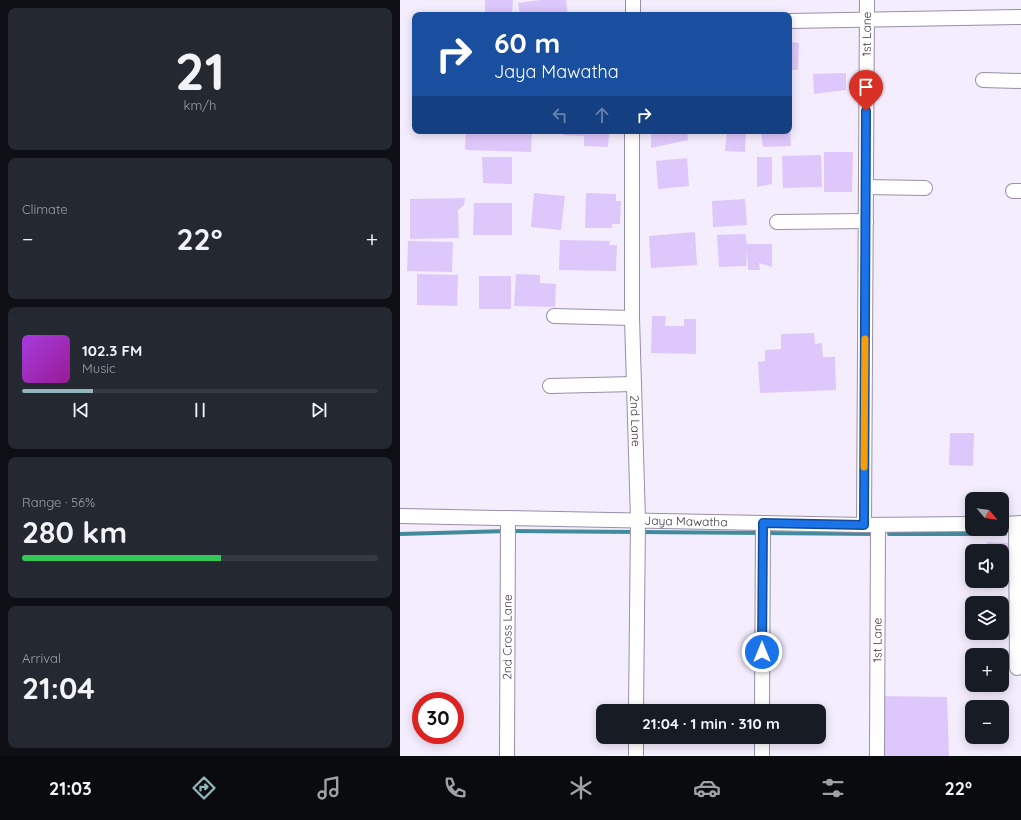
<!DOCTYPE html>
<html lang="en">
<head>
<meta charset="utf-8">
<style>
	:root { --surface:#171b24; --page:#242831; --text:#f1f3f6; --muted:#9ea1a6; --line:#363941; --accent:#92b5bb }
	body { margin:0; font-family:Quicksand,sans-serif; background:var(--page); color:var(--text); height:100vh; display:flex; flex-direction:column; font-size:15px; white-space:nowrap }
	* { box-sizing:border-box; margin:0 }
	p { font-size:13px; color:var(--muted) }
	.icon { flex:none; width:22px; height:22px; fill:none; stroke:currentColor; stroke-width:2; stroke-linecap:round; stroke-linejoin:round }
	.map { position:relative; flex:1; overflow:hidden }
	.details { display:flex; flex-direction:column; gap:8px; padding:8px; background:#0d0f14; width:400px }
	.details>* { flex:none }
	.hud { position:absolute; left:12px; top:12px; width:380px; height:122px; border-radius:8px; box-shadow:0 2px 10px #0003; background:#1a4fa0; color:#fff; overflow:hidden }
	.needle { width:26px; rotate:119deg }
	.tools { position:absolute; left:565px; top:492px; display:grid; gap:8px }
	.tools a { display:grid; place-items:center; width:44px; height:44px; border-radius:8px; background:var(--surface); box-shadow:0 2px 10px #0003; font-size:20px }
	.speed { position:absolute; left:12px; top:692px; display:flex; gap:8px; font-size:20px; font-weight:700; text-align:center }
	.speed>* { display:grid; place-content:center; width:52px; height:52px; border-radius:50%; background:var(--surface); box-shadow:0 2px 10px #0003; line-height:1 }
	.speed .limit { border:6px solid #d22; background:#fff; color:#111 }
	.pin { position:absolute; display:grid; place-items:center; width:34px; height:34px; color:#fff; margin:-41px -17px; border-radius:50% 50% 50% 0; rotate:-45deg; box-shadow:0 0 4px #0007 }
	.pin .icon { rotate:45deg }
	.me { position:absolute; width:44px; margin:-22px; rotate:0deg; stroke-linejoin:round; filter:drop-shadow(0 0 3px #0008) }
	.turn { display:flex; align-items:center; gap:14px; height:84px; padding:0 16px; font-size:18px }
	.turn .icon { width:52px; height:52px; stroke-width:2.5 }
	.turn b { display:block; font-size:28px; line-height:34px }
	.lanes { display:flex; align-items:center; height:38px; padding:0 16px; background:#0003; justify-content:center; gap:20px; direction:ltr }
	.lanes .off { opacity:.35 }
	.big { font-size:30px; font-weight:700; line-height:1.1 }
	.details .tile { flex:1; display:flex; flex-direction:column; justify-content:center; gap:6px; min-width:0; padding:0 14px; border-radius:8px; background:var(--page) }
	.details .dial { align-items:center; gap:0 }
	.dial b { font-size:52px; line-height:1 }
	.song { display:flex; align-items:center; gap:12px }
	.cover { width:48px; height:48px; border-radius:6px; background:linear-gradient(135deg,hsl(280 70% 55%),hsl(300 70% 35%)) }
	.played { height:4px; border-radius:2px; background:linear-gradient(90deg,var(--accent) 20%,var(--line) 20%) }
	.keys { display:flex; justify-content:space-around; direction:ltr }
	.heat { display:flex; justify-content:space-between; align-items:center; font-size:22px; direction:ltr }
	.charge { height:6px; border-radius:3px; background:linear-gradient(90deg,#34c759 56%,var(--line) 0) }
	.trip { position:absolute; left:196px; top:704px; width:230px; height:40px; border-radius:8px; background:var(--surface); box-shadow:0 2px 10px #0003; font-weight:700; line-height:40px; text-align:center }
	.menu { display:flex; height:64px; justify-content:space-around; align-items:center; background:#090b0e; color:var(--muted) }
	.menu .icon { width:28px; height:28px }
	.menu .current { color:var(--accent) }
	.menu b { font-size:18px; color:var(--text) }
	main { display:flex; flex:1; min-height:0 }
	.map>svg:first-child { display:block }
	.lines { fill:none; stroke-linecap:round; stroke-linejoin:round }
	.stream { stroke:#428b9c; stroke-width:4 }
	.building { fill:#dec7fb }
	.minor-casing { stroke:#998ea8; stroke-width:16 }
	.minor { stroke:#fff; stroke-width:14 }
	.route-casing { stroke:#114b97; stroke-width:10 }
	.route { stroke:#1a73e8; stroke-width:7 }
	.slow { stroke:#f59e0b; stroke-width:7 }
	.labels { text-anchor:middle; stroke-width:3; stroke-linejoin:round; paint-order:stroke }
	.street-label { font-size:12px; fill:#38333e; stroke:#fff }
</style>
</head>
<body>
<main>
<section class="details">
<div class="tile dial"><b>21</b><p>km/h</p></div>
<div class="tile"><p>Climate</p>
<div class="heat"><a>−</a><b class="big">22°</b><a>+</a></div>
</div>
<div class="tile">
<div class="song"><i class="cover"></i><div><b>102.3 FM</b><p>Music</p></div></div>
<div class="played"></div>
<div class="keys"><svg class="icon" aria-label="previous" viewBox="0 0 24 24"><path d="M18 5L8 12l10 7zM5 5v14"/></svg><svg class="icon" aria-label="pause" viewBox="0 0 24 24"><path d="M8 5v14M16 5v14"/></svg><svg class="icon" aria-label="next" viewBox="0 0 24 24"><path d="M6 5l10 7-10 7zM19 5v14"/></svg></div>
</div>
<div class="tile"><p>Range · 56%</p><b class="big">280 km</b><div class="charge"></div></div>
<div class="tile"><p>Arrival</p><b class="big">21:04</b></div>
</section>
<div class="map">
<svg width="621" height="756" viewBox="0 0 621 756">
	<rect width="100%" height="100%" fill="#f4edfe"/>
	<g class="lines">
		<path class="stream" d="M0,534l108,-3 368,3
			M489,534h116"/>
	</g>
	<path class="building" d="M85,0h28l-1,15h-27z
		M141,0h25l2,15h-48l-2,-12z
		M389,42l10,1 -1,27h-9z
		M446,73v17l-32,4 -1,-20z
		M389,123h1l1,23 -28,1 -2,-16h28z
		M66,131h66l-1,21 -66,-2z
		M163,131h50l-4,2 -1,14 -24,-1v-10l-21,-1z
		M251,131h36l1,9 -37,8z
		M327,131h19l-1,21 -20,-1z
		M424,152h29l-1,40h-28z
		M421,155l1,32 -39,1 -1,-32z
		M82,157h30v27l-29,-1z
		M357,157h15v27l-15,3z
		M287,158l2,28 -31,3 -2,-28z
		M134,193l31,3 -4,34 -30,-3z
		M186,193l30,1v7h5l-1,23h-8v4h-27z
		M65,198l-1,7 -6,5 1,28 -49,1v-40z
		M345,199l2,26 -34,2 -1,-26z
		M74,203h38v32h-39z
		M295,232l2,33 -46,3 -2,-32z
		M345,234l2,10h25v23l-13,-4 1,7h-12l-1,-19 -1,15 -27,1 -2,-32z
		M160,240l50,1 -1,4h8l-1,26 -57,-1z
		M8,241l45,1 -1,30 -45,-1z
		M17,274l41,1 -1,31 -40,-1z
		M116,274l24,1v8l16,1 -1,23 -41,-1z
		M79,276h32v33h-32z
		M252,316h14l-1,10h19v-7h12v35l-45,-1z
		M414,333l1,11 7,-1 1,14h12l1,33 -76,3 -2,-31 7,-1v-11l16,-1v-15z
		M550,433h24l-1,33 -24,-1z
		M587,542l22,1 -1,39h-6v-31h-15z
		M478,696l69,1 2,59h-67z"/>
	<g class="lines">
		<defs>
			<g id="minor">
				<path d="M233,15v-15"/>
				<path d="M389,21l232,-4"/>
				<path d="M583,80l38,1"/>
				<path id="s1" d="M232,131v187l6,202 -2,191"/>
				<path d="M466,187l59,1"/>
				<path d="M613,191h8"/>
				<path d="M377,222l89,-1"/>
				<path d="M154,316l78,2"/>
				<path d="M150,386l84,-2"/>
				<path id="s2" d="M0,516l464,9 108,-1"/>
				<path d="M602,524l19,-1"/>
				<path d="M616,524l1,144"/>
				<path id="s3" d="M464,525l3,-525"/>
				<path d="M362,711l1,-188"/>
				<path id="s4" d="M107,756l1,-238"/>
				<path d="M236,756v-19"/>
				<path d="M362,756v-19"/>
				<path id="s5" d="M477,756l1,-231"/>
			</g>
		</defs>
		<use href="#minor" class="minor-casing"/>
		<use href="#minor" class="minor"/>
	</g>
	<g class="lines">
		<defs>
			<path id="route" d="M362,652l1,-129 101,2 2,-414"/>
		</defs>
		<use href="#route" class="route-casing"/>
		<use href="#route" class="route"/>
		<path class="slow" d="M464,467l1,-128"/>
	</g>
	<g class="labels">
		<g class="street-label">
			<text dy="4" stroke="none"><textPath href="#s3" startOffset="491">1st Lane</textPath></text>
			<text dy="4" stroke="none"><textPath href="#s1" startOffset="290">2nd Lane</textPath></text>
			<text dy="4" stroke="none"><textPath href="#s2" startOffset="286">Jaya Mawatha</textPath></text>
			<text dy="4" stroke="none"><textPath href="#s4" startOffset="119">2nd Cross Lane</textPath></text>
			<text dy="4" stroke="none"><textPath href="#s5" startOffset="116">1st Lane</textPath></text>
		</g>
	</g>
</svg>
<div class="tools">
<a><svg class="needle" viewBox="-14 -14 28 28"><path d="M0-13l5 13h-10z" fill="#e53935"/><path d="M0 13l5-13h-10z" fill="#9ea1a6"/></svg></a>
<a><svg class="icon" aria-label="sound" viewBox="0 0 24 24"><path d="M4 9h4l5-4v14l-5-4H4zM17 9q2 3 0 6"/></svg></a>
<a><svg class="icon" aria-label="layers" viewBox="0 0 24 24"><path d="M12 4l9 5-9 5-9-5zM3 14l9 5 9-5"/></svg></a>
<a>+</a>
<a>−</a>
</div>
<div class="speed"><div class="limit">30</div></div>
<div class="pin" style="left:466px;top:111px;background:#d93025"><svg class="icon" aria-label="arrive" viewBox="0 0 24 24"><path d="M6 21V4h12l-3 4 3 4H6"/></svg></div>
<svg class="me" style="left:362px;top:652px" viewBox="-20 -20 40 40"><circle r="17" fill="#1a73e8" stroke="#fff" stroke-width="3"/><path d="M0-11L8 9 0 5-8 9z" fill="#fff"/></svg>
<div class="trip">21:04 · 1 min · 310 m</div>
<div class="hud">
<div class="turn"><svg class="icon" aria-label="right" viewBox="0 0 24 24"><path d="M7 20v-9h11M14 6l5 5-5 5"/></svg><div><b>60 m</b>Jaya Mawatha</div></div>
<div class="lanes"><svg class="icon off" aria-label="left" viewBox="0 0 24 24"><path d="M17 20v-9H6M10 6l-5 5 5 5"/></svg><svg class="icon off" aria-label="ahead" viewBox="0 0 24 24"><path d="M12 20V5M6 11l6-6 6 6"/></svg><svg class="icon" aria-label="right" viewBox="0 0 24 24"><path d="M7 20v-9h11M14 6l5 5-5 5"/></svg></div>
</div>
</div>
</main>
<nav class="menu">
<b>21:03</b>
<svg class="icon current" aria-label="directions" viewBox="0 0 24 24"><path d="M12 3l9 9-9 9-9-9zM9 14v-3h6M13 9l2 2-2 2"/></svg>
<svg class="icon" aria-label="music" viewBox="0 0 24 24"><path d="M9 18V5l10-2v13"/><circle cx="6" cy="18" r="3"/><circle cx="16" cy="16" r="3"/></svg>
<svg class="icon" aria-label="phone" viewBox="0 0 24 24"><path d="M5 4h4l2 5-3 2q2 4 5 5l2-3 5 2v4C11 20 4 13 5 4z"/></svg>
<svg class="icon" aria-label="climate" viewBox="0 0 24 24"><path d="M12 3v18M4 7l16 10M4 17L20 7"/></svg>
<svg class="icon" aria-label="car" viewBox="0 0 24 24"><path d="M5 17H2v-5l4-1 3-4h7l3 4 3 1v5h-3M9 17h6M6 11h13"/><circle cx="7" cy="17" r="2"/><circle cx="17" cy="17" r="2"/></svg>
<svg class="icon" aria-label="filters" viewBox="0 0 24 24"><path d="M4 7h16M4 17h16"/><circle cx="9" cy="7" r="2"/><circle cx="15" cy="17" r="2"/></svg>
<b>22°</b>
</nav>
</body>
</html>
